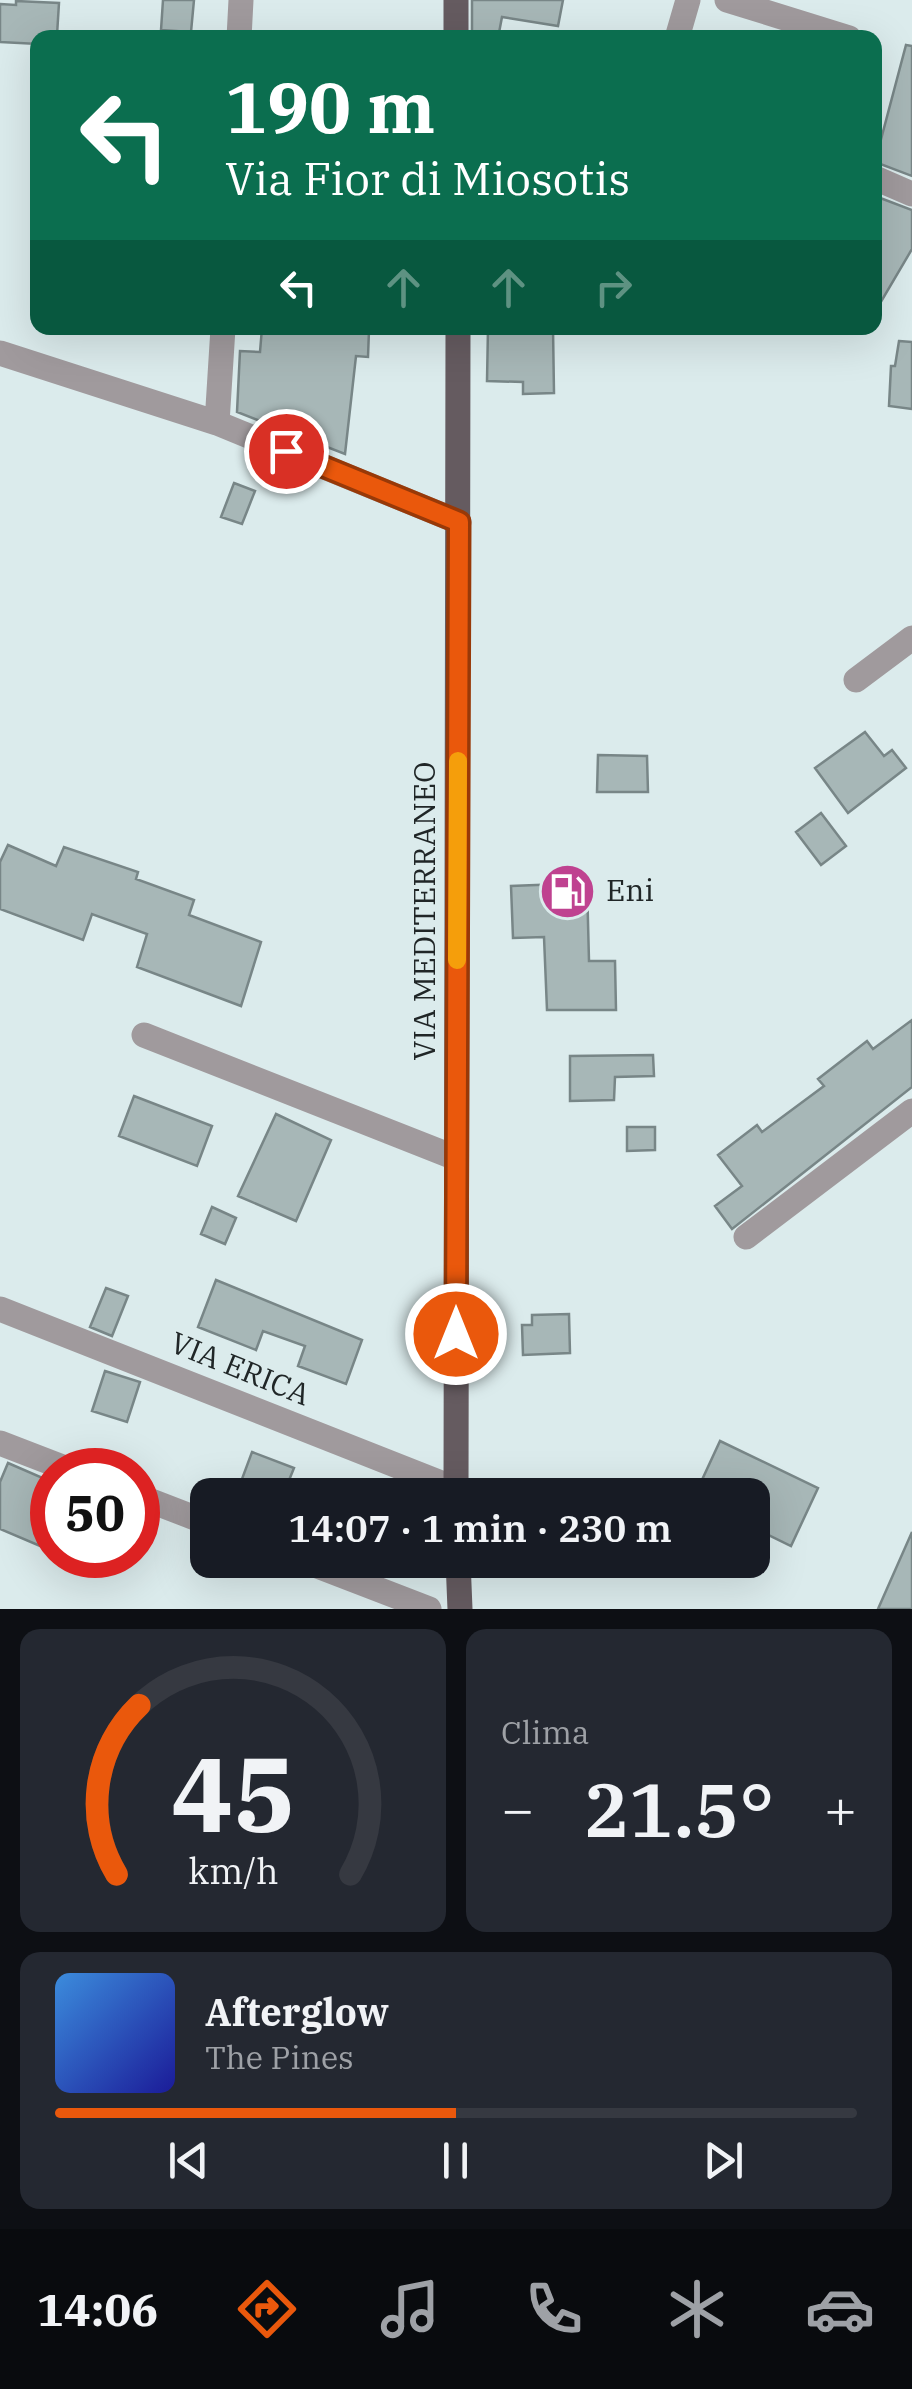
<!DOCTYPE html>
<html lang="it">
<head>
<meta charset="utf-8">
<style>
	:root { --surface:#171b24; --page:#242831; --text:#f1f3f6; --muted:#9ea1a6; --line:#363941; --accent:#ea580c }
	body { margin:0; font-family:"IBM Plex Serif",serif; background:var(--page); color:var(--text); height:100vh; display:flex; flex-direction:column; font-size:38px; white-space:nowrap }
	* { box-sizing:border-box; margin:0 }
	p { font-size:32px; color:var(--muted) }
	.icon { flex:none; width:55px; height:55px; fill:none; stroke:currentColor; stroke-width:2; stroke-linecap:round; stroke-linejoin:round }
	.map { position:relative; height:1609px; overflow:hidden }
	.sheet { display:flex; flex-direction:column; gap:20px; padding:20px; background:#0d0f14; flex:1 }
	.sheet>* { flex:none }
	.banner { position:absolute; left:30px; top:30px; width:852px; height:305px; border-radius:20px; box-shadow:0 10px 40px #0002; background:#0b6e4f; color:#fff; overflow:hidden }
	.speed { position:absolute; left:30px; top:1448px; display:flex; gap:20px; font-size:50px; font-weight:700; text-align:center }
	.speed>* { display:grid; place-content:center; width:130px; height:130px; border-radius:50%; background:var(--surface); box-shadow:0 10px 40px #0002; line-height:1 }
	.speed .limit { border:15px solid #d22; background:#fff; color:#111 }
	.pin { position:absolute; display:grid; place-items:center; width:85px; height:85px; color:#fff; margin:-42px; border:5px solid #fff; border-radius:50%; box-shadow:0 2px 10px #0007 }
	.me { position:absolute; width:110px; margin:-55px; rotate:0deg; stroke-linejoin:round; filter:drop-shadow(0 0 8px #0008) }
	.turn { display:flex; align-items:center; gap:35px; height:210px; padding:0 30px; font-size:45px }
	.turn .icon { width:130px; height:130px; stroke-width:2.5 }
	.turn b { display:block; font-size:70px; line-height:85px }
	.lanes { display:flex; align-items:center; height:95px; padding:0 30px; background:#0003; justify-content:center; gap:50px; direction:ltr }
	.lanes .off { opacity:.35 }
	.big { font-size:75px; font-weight:600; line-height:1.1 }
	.sheet .card { flex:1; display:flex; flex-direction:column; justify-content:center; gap:15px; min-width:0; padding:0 35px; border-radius:20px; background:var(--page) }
	.sheet .dial { align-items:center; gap:0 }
	.dial svg { height:260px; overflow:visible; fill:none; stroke:var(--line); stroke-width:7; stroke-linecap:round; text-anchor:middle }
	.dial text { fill:var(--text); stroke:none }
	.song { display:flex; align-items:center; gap:30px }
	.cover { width:120px; height:120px; border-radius:15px; background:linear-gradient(135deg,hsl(210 70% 55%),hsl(240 70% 35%)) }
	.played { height:10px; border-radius:5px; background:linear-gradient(90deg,var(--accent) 50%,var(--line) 50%) }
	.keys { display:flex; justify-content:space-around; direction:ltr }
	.heat { display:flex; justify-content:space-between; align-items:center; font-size:55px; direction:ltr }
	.sheet .tiles { flex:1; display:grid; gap:20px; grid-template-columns:1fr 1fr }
	.card:last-child { grid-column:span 2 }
	.trip { position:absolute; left:190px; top:1478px; width:580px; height:100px; border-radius:20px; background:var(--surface); box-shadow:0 10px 40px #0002; font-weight:600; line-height:100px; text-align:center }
	.tabs { display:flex; height:160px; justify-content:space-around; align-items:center; background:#090b0e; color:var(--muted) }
	.tabs .icon { width:70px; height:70px }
	.tabs .on { color:var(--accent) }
	.tabs b { font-size:45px; color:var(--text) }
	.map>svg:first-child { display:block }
	.building { fill:#a7b7b7; stroke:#788687; stroke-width:2.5 }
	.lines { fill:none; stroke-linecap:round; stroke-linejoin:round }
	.minor { stroke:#a09a9d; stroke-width:25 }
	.major { stroke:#655b60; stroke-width:25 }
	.route-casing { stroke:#983908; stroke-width:25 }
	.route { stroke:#ea580c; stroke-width:18 }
	.slow { stroke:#f59e0b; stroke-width:18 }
	.labels { text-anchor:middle; stroke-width:8; stroke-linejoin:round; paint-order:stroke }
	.poi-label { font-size:30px; fill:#202627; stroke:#dbebec; text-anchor:start }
	.street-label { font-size:30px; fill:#202627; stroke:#dbebec }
</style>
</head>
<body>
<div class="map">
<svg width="912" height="1609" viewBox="0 0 912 1609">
	<rect width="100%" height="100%" fill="#dbebec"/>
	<path class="building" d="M163,0h31l-3,32 -30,-2z
		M472,0h91l-5,26 -56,-9 -4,21 -26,-3z
		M16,1l43,2 -2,32 -15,-1 -4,10 -38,-2v-38l16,1z
		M906,45l6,1v130l-37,-14z
		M875,196l37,14v39l-37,63z
		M262,328l107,2 -1,27 -12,-1 -11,98 -108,-42 3,-61 20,1z
		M488,328h65l1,65 -31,1v-12l-36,-1z
		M899,341l13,1v67l-23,-3 2,-40h4z
		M234,483l21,8 -13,33 -21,-7z
		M865,732l19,24 8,-6 14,18 -58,45 -33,-45z
		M598,755l49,1 1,36h-51z
		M821,813l25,33 -25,19 -25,-33z
		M8,845l48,21 8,-19 74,25 -2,7 58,21 -5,15 72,27 -20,64 -104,-39 10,-33 -55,-20 -9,26 -83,-31v-47z
		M587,883l2,78h26l1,49h-69l-3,-73 -31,1 -2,-52z
		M912,1020v67l-180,142 -17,-23 27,-20 -24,-31 39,-30 5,7 62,-46 -6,-7 49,-38 6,8z
		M653,1055l1,21 -39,1 -1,23 -44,1v-45z
		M134,1096l78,30 -15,40 -78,-30z
		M276,1114l55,26 -35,81 -58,-25z
		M627,1127h28v23l-28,1z
		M212,1207l24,11 -11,26 -24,-10z
		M216,1280l146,60 -16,44 -48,-18 7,-20 -42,-15 -7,19 -58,-23z
		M106,1288l22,8 -16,40 -22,-9z
		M569,1314l1,39 -47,2 -1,-30h10v-10z
		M105,1371l35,11 -13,40 -35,-11z
		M720,1441l98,47 -27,58 -39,-19v-32h-57z
		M252,1452l42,16 -11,27h-25l-19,-8z
		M8,1463l44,19v69l-52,-22v-47z
		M912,1532v77h-34z"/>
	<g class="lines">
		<path class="minor" d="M727,0l122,38
			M239,38l2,-38
			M677,38l11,-38
			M875,178l37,16
			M0,353l217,70 242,99
			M217,423l6,-95
			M856,680l56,-42
			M144,1035l312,123
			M746,1237l166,-126
			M0,1309l456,180
			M0,1443l70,27
			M138,1496l70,27
			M302,1560l127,49"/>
		<path class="major" d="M456,0v38
			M456,1495l2,-1167
			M458,1560l2,49"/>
	</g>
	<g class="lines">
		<defs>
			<path id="route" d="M286,451l173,71 -3,812"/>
		</defs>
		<use href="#route" class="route-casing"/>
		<use href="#route" class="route"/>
		<path class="slow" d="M457,960l1,-199"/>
	</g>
	<defs>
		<symbol id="fuel-disc" viewBox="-11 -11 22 22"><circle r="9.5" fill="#bf4290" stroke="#dbebec"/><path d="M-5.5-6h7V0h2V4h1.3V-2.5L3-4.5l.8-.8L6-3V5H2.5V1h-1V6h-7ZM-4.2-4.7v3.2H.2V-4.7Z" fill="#fff"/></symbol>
	</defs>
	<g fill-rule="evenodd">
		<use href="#fuel-disc" x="536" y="860" width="63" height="63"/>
	</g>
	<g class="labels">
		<g class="poi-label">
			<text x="606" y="901">Eni</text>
		</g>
		<g class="street-label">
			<text transform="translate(425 911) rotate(-90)" y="10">VIA MEDITERRANEO</text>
			<text transform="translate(240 1369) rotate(22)" y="10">VIA ERICA</text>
		</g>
	</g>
</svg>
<div class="speed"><div class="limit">50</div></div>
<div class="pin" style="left:286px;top:451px;background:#d93025"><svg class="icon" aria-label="arrive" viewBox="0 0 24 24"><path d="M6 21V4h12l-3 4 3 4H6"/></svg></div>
<svg class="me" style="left:456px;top:1334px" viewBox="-20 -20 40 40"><circle r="17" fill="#ea580c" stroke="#fff" stroke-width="3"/><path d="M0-11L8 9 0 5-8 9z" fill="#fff"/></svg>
<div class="trip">14:07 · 1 min · 230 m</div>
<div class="banner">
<div class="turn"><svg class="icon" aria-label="left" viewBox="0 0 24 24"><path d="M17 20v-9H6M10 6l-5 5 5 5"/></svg><div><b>190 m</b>Via Fior di Miosotis</div></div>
<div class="lanes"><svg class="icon" aria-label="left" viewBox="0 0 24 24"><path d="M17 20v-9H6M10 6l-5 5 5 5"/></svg><svg class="icon off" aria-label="ahead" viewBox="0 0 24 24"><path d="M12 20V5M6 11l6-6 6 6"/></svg><svg class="icon off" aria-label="ahead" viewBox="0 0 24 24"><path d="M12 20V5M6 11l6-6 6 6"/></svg><svg class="icon off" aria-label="right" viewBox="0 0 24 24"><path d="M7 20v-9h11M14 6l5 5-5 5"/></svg></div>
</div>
</div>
<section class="sheet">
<div class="tiles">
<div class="card dial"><svg viewBox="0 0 100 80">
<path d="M14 69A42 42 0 1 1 86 69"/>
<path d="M14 69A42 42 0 0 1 21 17" stroke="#ea580c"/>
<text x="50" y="56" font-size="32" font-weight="700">45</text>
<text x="50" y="72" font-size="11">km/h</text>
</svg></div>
<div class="card"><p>Clima</p>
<div class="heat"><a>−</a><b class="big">21.5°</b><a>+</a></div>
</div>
<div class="card">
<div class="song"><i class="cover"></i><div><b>Afterglow</b><p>The Pines</p></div></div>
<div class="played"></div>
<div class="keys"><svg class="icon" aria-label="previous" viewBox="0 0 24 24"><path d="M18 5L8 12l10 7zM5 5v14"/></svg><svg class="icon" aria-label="pause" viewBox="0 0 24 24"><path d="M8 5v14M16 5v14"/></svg><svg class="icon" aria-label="next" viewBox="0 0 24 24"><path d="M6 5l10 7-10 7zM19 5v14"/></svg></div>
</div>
</div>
</section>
<nav class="tabs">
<b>14:06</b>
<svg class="icon on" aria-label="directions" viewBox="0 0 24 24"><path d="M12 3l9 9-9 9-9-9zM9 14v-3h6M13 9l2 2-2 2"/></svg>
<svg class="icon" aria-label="music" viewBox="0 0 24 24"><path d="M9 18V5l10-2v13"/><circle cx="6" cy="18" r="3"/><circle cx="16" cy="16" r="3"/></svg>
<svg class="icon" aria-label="phone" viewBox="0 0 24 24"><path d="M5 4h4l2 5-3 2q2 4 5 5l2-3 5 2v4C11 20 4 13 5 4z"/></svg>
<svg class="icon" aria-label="climate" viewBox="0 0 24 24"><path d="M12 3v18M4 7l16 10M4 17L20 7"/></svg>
<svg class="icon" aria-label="car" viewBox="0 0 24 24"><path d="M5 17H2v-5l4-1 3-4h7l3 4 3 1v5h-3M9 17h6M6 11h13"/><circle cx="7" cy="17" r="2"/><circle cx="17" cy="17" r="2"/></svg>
</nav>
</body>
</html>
